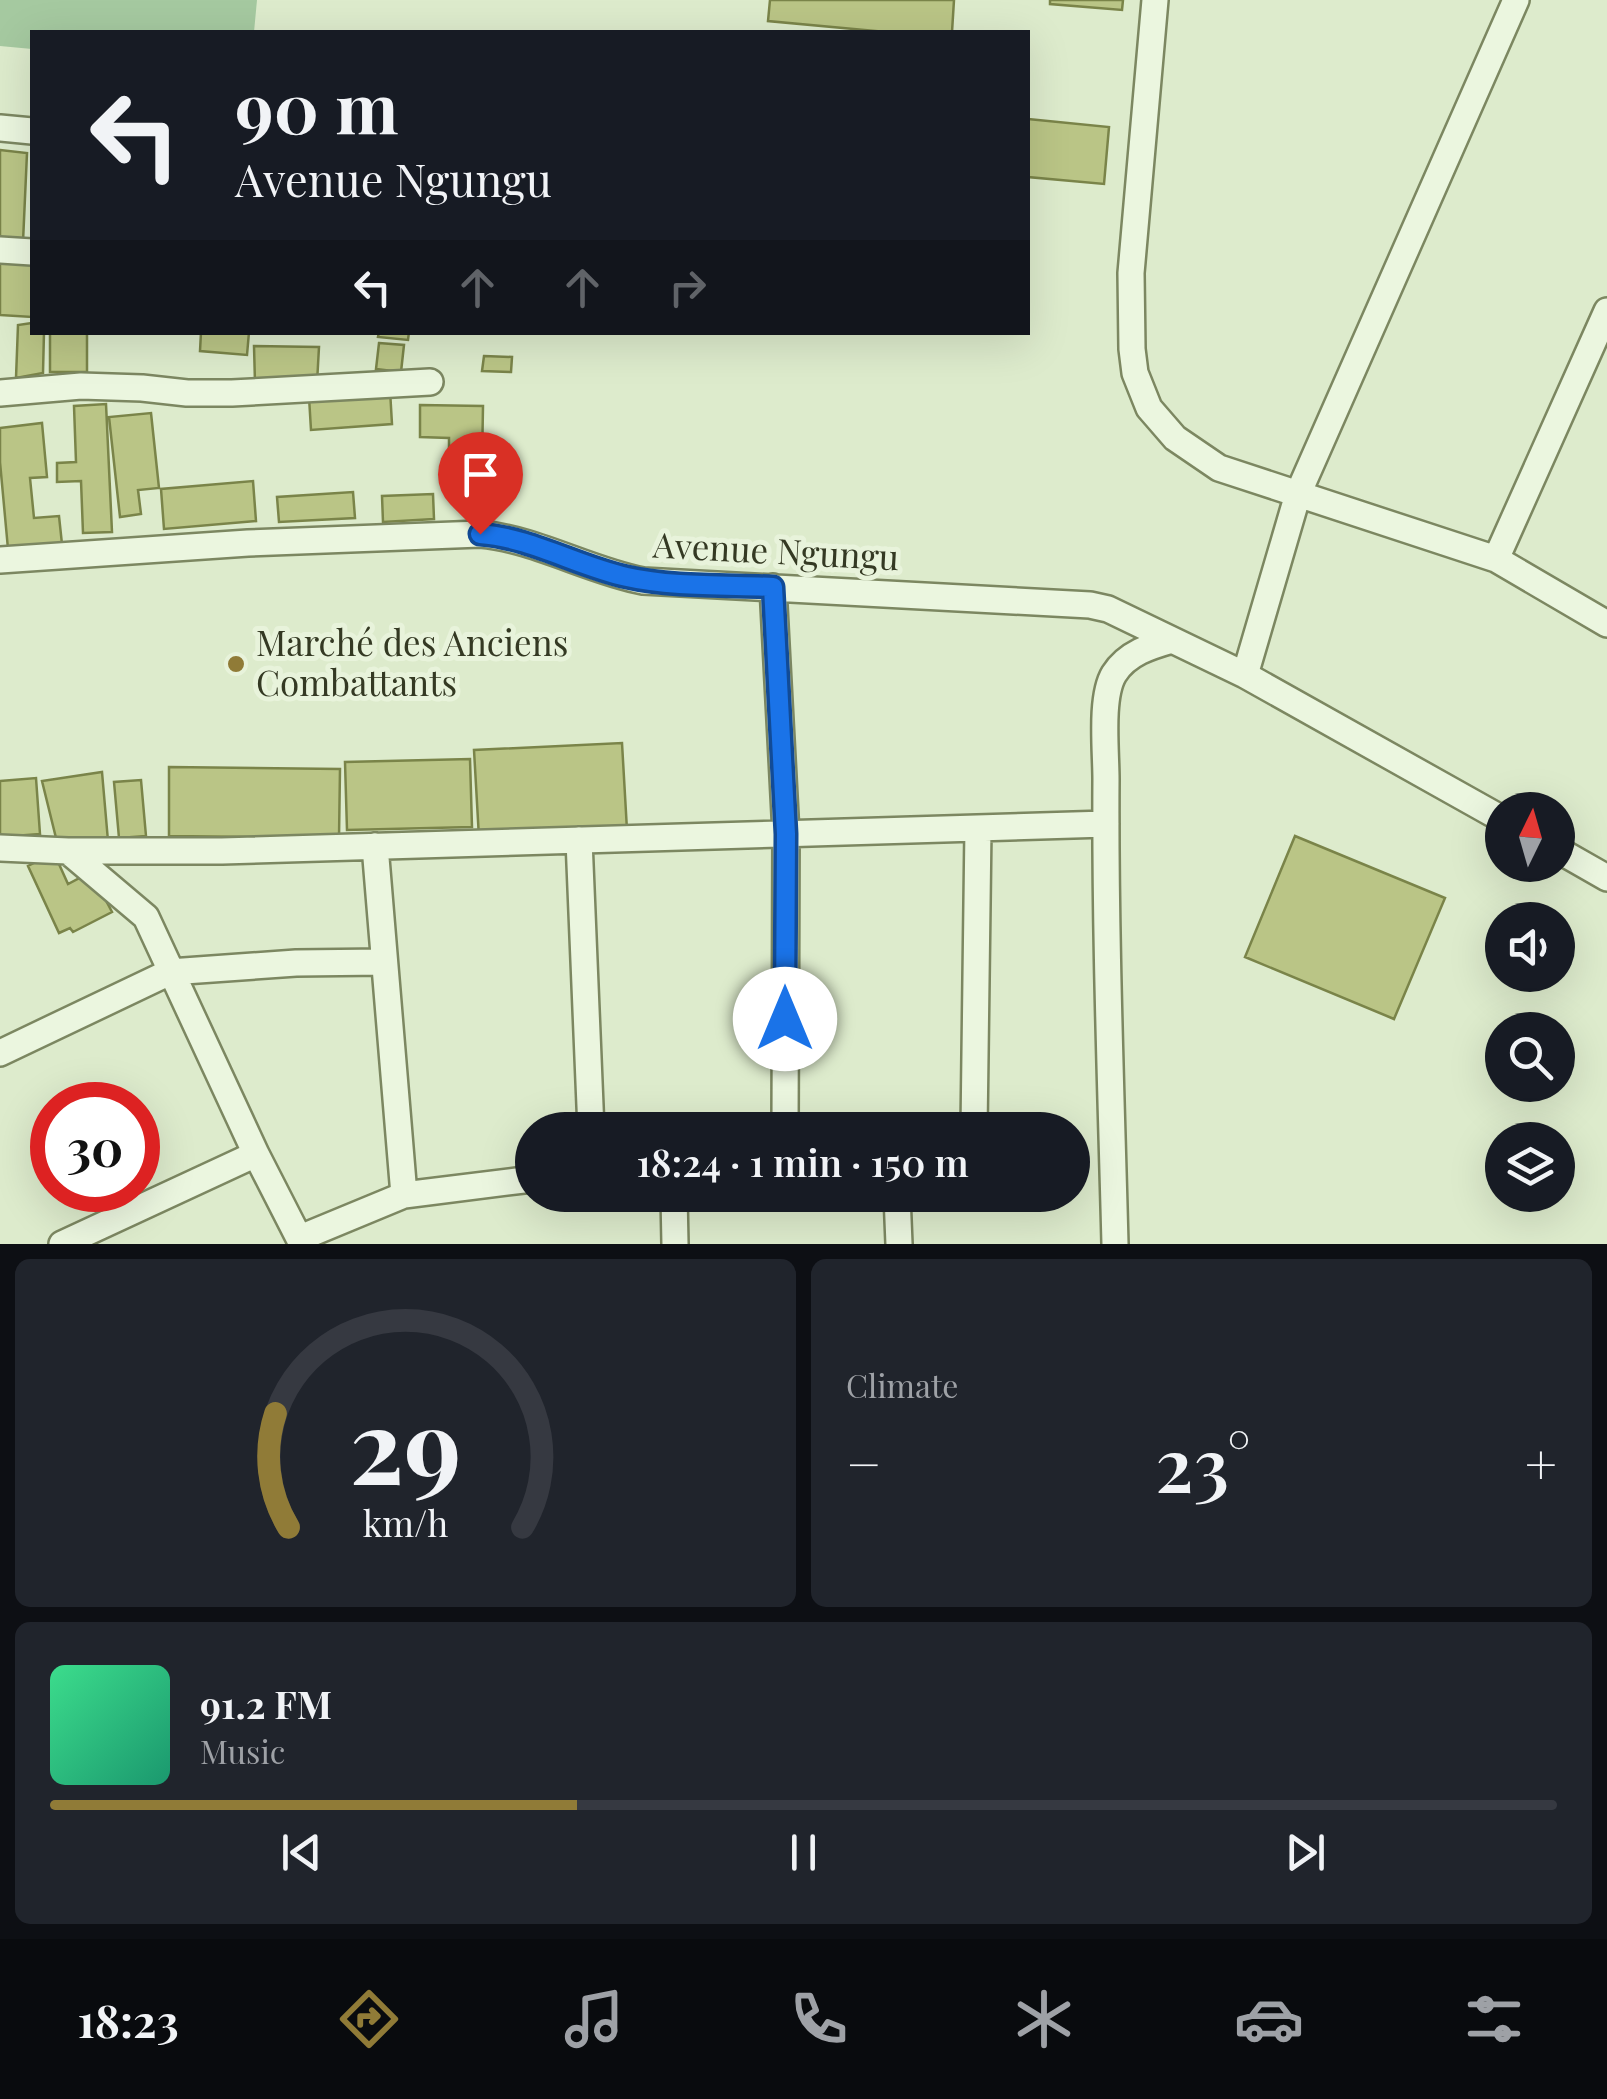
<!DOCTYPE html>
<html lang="en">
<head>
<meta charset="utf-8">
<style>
	:root { --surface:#171b24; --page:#20242c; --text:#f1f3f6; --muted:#9ea1a6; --line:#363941; --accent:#907b37 }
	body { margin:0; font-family:"Playfair Display",serif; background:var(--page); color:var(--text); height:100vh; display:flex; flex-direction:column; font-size:38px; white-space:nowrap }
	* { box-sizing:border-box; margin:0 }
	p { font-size:32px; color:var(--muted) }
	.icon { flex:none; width:55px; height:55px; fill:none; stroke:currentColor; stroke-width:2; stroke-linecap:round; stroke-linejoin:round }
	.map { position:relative; height:1244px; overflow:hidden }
	.side { display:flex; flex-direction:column; gap:15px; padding:15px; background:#0d0f14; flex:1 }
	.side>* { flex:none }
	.banner { position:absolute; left:30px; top:30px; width:1000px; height:305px; border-radius:0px; box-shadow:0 10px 40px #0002; background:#171b24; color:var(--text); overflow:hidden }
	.needle { width:65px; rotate:5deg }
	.buttons { position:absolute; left:1485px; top:792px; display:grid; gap:20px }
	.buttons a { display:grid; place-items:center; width:90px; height:90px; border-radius:50%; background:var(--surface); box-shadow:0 10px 40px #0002; font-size:50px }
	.speed { position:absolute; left:30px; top:1082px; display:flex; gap:20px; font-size:50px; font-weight:700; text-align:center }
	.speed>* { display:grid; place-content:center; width:130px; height:130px; border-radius:50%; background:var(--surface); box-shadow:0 10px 40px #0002; line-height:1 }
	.speed .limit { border:15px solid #d22; background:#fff; color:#111 }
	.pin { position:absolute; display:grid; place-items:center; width:85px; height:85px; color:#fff; margin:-102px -42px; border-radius:50% 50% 50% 0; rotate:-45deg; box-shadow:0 0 10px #0007 }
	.pin .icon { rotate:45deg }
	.me { position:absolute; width:110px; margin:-55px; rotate:0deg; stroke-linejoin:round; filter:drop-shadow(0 0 8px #0008) }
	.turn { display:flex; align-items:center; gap:35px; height:210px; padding:0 40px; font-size:45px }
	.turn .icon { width:130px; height:130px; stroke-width:2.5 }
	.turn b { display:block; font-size:70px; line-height:85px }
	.lanes { display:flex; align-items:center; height:95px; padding:0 40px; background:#0003; justify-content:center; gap:50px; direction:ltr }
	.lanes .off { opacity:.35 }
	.big { font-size:75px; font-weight:600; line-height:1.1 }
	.side .widget { flex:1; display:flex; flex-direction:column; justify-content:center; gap:15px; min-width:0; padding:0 35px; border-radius:15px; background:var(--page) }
	.side .dial { align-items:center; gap:0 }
	.dial svg { height:260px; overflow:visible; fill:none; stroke:var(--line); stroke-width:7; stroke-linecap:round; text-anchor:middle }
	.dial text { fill:var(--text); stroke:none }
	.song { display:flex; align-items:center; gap:30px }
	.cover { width:120px; height:120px; border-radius:15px; background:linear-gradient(135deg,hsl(150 70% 55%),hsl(160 70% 35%)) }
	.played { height:10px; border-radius:5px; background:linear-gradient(90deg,var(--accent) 35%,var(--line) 35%) }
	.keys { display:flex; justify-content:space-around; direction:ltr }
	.heat { display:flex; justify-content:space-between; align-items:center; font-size:55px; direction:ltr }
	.side .tiles { flex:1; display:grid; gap:15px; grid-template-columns:1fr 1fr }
	.widget:last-child { grid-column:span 2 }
	.trip { position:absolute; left:515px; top:1112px; width:575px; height:100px; border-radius:50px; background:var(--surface); box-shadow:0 10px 40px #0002; font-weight:600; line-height:100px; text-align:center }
	.tabs { display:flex; height:160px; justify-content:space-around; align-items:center; background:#090b0e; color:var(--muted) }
	.tabs .icon { width:70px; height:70px }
	.tabs .on { color:var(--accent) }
	.tabs b { font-size:45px; color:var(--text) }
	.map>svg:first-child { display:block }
	.green { fill:#a5c9a0 }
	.building { fill:#bac586; stroke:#7a8449; stroke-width:2.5 }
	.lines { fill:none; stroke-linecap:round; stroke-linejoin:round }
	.minor-casing { stroke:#7c8761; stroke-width:30 }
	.minor { stroke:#ebf6df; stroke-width:25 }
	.route-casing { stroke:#114b97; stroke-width:25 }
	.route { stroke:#1a73e8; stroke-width:18 }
	.poi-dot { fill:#907b37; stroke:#e8f3db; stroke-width:4 }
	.labels { text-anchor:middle; stroke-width:10; stroke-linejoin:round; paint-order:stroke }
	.street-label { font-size:35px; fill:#343923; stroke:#e8f3db }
	.poi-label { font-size:35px; fill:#343923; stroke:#e8f3db; text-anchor:start }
</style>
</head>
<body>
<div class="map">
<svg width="1607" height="1244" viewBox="0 0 1607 1244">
	<rect width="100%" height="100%" fill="#ddebcc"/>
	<path class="green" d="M0,0h257l-3,32h-222v17l-32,-3z"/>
	<path class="building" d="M770,0h184l-2,32h-66l-118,-11z
		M1050,0h73l-1,10 -72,-6z
		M1028,119l81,8 -5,57 -76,-7z
		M0,150l27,3 -4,89 -23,-1z
		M0,260l32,2v55l-32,-2z
		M32,323v9h12l-1,41 -27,5 2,-53z
		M50,332h37v40h-37z
		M201,332h48l-2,23 -47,-4z
		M379,332h30l-1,8 -30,-3z
		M379,343l25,2 -3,27 -25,-3z
		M254,346l65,1 -2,36h-62z
		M484,356l28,1 -1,15 -29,-1z
		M390,390l2,34 -81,6 -2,-33z
		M106,404l6,128 -29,1 -2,-52 -24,1v-19l19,-1 -2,-56z
		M420,405l63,1 -1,58 -33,-1v-25l-29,-1z
		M151,413l8,75 -21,2 3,24 -21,3 -11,-100z
		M42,423l5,54 -17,1 4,40 25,-2 3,28 -54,5 -8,-87v-34z
		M253,481l3,40 -92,8 -3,-40z
		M472,482l26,2 -3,32 -24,-1z
		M353,492l2,26 -76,4 -2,-25z
		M433,494l1,25 -51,3 -1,-26z
		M622,743l5,87 -148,8 -5,-88z
		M470,759l2,68 -125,3 -2,-68z
		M169,767l171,2 -1,69 -170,-2z
		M102,772l6,69 -51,1 -15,-61z
		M36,778l4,56 -40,3v-56z
		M141,780l5,56 -27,2 -5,-56z
		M1295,836l150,62 -51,121 -149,-62z
		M54,853l14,31 23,-12 21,40 -39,20 -3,-4 -11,5 -31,-67z"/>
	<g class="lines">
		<defs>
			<path id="minor" d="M1155,0l-24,273 1,76 3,24 14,35 26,30 44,30 277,91 111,65
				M0,128l32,3
				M0,250l32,2
				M0,393l81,-7 61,2 45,5h45l198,-11
				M1496,559l111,-248
				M0,560l248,-17 232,-9c56,5 107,36 163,47l447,24 18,4 137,66 257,144
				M773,587l13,247 -1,296
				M1245,675l53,-181 218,-494
				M579,840l12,290
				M375,846l29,349
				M0,848l68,3h154l884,-27
				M1558,850l49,28
				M68,851l78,66 110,237 46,90
				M0,1053l170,-81 126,-9 88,-1
				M974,1130l4,-302
				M674,1195l1,49
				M897,1195l2,49
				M300,1238l104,-43 128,-16
				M62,1244l194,-90
				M1115,1244c-4,-155 -10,-310 -9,-465 0,-28 -6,-82 8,-105 13,-21 37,-28 58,-34"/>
		</defs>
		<use href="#minor" class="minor-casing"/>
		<use href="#minor" class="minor"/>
	</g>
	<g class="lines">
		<defs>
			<path id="route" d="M480,534c52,4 97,32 147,43 43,10 101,8 146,10l13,247 -1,185"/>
		</defs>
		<use href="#route" class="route-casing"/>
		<use href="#route" class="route"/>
	</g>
	<circle class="poi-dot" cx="236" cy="664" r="10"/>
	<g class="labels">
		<g class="street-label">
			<text transform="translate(776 552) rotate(3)" y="12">Avenue Ngungu</text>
		</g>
		<g class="poi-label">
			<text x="256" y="656">Marché des Anciens<tspan x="256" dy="40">Combattants</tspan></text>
		</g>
	</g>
</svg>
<div class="buttons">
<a><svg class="needle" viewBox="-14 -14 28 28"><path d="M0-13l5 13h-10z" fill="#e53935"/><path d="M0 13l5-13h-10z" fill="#9ea1a6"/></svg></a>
<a><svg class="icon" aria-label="sound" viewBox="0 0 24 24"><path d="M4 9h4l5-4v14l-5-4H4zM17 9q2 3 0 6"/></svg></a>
<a><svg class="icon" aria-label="search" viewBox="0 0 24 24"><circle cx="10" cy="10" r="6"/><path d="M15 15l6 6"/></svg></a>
<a><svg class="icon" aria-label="layers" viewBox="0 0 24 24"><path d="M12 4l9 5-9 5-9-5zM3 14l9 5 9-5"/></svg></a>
</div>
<div class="speed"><div class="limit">30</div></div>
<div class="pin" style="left:480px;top:534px;background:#d93025"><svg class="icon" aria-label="arrive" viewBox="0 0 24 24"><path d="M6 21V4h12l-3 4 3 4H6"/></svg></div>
<svg class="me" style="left:785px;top:1019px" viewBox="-20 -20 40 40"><circle r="19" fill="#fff"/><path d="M0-13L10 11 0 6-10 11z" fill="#1a73e8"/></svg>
<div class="trip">18:24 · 1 min · 150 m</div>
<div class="banner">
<div class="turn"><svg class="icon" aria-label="left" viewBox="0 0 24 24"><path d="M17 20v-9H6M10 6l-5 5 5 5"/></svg><div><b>90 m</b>Avenue Ngungu</div></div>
<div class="lanes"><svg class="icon" aria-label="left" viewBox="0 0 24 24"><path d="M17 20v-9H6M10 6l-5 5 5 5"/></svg><svg class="icon off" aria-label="ahead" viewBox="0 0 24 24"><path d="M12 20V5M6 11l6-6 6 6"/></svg><svg class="icon off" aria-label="ahead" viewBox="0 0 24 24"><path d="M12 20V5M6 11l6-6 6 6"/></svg><svg class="icon off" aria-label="right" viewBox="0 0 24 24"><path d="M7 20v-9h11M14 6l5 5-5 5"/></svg></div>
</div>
</div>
<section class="side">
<div class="tiles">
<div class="widget dial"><svg viewBox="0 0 100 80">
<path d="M14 69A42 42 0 1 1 86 69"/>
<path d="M14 69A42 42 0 0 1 10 34" stroke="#907b37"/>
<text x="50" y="56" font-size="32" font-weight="700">29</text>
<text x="50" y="72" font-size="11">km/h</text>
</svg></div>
<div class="widget"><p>Climate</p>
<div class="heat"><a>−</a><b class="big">23°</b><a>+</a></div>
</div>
<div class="widget">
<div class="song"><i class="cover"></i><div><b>91.2 FM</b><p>Music</p></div></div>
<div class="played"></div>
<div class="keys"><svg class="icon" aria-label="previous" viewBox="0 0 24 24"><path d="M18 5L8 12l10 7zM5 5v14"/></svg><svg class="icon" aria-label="pause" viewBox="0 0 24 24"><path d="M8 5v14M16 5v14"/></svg><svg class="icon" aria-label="next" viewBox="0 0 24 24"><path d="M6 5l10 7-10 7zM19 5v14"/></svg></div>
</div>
</div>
</section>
<nav class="tabs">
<b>18:23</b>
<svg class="icon on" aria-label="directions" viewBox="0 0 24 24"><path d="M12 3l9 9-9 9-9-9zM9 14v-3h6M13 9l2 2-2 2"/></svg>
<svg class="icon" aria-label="music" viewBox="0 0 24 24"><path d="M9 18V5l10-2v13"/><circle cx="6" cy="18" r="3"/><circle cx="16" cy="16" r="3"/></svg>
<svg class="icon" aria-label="phone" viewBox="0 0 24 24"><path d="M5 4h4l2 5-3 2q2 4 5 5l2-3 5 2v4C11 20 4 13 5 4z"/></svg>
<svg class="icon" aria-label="climate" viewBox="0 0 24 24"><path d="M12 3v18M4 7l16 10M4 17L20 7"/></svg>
<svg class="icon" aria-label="car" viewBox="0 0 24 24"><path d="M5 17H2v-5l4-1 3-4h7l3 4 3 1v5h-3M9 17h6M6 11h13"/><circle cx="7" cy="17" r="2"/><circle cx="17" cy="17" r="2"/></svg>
<svg class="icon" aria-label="filters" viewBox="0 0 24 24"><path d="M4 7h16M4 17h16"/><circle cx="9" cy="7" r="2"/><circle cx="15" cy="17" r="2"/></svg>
</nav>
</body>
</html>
